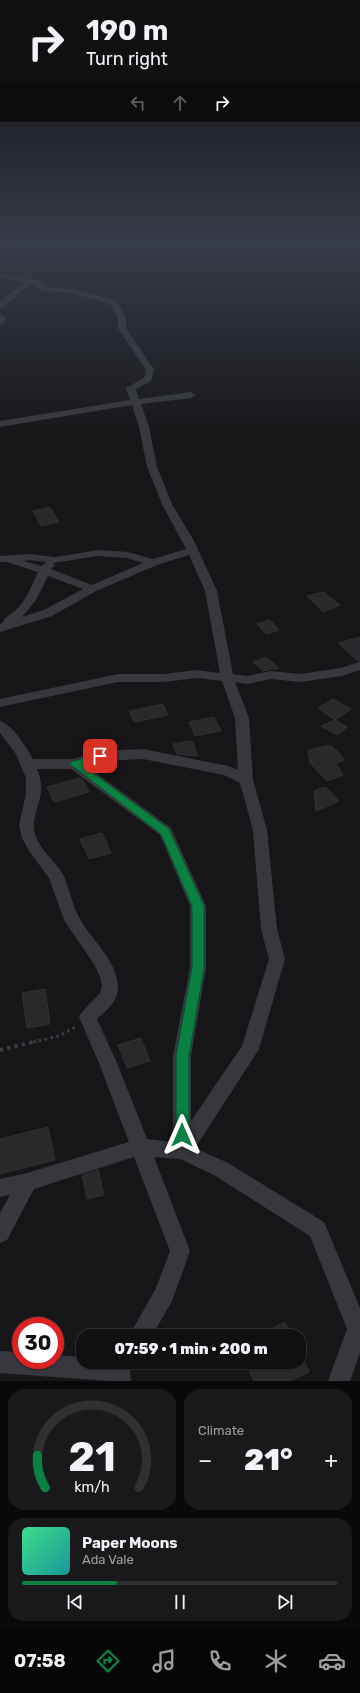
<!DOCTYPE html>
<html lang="en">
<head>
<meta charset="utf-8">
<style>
	:root { --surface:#101012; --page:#19191b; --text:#f1f3f6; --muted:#9c9d9f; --line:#303032; --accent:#0b8043 }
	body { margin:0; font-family:Rubik,sans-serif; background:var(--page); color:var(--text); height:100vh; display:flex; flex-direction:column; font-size:15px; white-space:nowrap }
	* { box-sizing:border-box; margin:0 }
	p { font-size:13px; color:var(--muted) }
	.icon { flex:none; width:22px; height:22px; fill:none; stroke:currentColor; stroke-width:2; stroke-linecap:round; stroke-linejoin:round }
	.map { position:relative; height:1381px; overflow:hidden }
	.sheet { display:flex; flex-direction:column; gap:8px; padding:8px; background:#09090a; flex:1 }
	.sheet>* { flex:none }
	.top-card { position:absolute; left:0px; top:0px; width:360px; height:122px; box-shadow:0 1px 3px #0004,0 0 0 1px var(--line); background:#101012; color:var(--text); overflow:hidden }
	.speed { position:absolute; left:12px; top:1317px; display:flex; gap:8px; font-size:20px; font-weight:700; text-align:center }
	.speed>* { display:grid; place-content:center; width:52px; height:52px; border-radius:50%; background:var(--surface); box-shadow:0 1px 3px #0004,0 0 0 1px var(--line); line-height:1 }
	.speed .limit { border:6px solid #d22; background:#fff; color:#111 }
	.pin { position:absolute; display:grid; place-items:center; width:34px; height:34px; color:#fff; margin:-17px; border-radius:8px; box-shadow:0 2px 6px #0006 }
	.me { position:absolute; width:44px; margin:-22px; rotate:0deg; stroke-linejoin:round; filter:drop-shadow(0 0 3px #0008) }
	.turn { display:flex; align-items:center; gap:14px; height:84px; padding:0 20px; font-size:18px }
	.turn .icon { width:52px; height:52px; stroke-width:2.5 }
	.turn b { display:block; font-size:28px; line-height:34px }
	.lanes { display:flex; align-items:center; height:38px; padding:0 20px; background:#0003; justify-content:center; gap:20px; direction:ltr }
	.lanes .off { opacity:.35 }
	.big { font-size:30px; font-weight:800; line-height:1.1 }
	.sheet .tile { flex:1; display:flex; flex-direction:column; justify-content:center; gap:6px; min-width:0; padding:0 14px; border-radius:16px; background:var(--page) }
	.sheet .dial { align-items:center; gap:0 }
	.dial svg { height:104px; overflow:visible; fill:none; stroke:var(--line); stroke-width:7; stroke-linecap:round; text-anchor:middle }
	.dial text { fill:var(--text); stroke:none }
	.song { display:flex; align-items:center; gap:12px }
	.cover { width:48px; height:48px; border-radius:6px; background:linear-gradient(135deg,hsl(150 70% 55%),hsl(180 70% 35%)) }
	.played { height:4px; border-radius:2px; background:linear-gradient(90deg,var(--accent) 30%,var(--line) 30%) }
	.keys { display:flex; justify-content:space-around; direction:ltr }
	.heat { display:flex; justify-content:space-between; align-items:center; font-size:22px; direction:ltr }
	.sheet .tiles { flex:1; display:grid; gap:8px; grid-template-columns:1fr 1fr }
	.tile:last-child { grid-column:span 2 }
	.trip { position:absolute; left:76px; top:1329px; width:230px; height:40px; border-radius:16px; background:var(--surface); box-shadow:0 1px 3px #0004,0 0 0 1px var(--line); font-weight:800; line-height:40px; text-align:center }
	.menu { display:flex; height:64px; justify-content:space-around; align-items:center; background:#060607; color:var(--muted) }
	.menu .icon { width:28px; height:28px }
	.menu .active { color:var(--accent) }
	.menu b { font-size:18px; color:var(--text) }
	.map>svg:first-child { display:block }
	.building { fill:#29292c; stroke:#303034 }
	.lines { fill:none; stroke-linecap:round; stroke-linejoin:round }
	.path-far1 { stroke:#3d3f44; stroke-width:3; stroke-dasharray:2.5 3.5; stroke-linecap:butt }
	.path { stroke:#3d3f44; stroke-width:4; stroke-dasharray:3 4.5; stroke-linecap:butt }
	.minor { fill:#37383d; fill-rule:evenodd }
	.route { fill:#0b8043; stroke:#07532c }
</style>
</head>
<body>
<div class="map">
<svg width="360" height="1381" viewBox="0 0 360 1381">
	<rect width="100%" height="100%" fill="#161618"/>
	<path class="building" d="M50,507l9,15 -18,4 -8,-15z
		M324,592l16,13 -17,7 -16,-16z
		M270,620l9,10 -13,4 -9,-10z
		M360,637v24h-2l-20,-18z
		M266,657l13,11 -16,3 -10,-9z
		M333,699l18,10 -16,11 -17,-12z
		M163,704l5,11 -34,7 -5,-11z
		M214,717l7,14 -26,5 -6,-14z
		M335,720l12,7 -10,8 -16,-9z
		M192,741l6,15 -21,-2 -4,-10z
		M331,745l14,15 -9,3 7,12 -16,6 -17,-18 -2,-13z
		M80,778l3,2 6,12 -35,10 -7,-15z
		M326,787l13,14 -23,10 -2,-20z
		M102,833l9,20 -22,6 -9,-20z
		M45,989l5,35 -23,4 -5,-35z
		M141,1038l9,23 -23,7 -9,-23z
		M48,1127l7,33 -55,14v-35z
		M98,1170l6,25 -17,4 -5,-24z
		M285,1322l7,14h-36z
		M245,1362h59l5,10 -18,9h-37z"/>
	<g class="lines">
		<path class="path-far1" d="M33,1042l26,-6 17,-9"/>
		<path class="path" d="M0,1050l37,-9"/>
		<path class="minor" d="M10,246h22l-4,2 -28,3v-4z
			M0,274l42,7 3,6 26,2 45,11 10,17v11l28,42 -3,11 -15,8 3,10 52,-7 5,3 -5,3 -50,6 8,23 8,40 15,37 22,37 23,50 16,83 14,2 24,-5 29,3 40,-6 20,-6v8l-18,6 -42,6 -29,-3 -24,5 -12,-2 14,36 4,62 14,50 10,99 8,30 -26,90 -64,99 33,15 96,59 36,86v45l-10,28h-22l19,-52 -37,-93 -96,-61 -34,-16 -26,-2 36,94 -18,50 -20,35h-23l27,-48 14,-37 -36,-94 -100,32 -27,51 -7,3v-30l10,-18 -10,2v-18l27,-6 102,-31 -30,-79 -20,-46 3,-5 18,-19 2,-7 -2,-9 -6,-13 -30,-44 -15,-42 -20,-27 -7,-13 -3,-13 7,-31v-16l-10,-24 -16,-21v-12c12,3 27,27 33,38h40l27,-8 43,-2 85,17 10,4 -3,-52 -13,-37 -25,-3 -33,4h-46l-118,25v-8l118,-25h46l33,-4 23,3 -15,-82 -16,-36 -32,10 -61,26 -44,25 -52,16v-8l3,-1c0,-5 10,-10 15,-15 9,-10 14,-23 20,-36l-31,-10h-7v-6l29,-2 26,3 43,-7 30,2 25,7 33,-10 -24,-45 -15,-37 -8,-40 -7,-22 -132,22v-6l130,-21 -4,-12 18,-10 2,-8 -28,-42v-11l-8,-13 -40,-11 -30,-2 -4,-6 -6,-1 -27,24h-3v-6l23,-20 -23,-4zM98,556l29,2 16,5 -51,22 -41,-16 4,-4 -2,-2zM29,560l17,2 -4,4 -19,-5zM48,576l35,13 -39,21 -22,7 14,-17zM143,759l81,16 16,8 13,47 8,99 8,30 -27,87 -51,75v-65l15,-88v-62l-35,-78 -86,-63 16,-4zM37,769h34l89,66 30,71v62l-17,88v86l-26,-3 -30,-76 -20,-44c9,-8 22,-19 21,-32 -1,-27 -26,-46 -38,-68 -9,-15 -10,-33 -19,-48 -8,-11 -20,-21 -25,-34 -6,-16 3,-29 5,-45 1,-8 -1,-16 -4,-23z
			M0,314l6,4 -3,6h-3z
			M0,1351l21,1v8h34v-5l28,2v5h52l-5,10 1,9h-22l-109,-8z"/>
	</g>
	<linearGradient id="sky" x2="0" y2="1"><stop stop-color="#0c0c0d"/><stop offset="0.56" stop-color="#363c48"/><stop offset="1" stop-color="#363c48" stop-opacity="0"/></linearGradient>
	<rect width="360" height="439" fill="url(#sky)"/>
	<path class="route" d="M100,753l4,1 1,2 -1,2 -22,7 87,64 35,77v62l-15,88v79l-2,4 -5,2 -4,-2 -2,-4v-79l16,-88v-62l-31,-72 -91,-70 1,-2z"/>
</svg>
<div class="speed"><div class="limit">30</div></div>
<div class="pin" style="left:100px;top:756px;background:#d93025"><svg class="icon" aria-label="arrive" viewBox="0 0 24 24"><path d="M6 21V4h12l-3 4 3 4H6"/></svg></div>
<svg class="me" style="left:182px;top:1135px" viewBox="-20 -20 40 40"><path d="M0-17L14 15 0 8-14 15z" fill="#0b8043" stroke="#fff" stroke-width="4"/></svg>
<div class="trip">07:59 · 1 min · 200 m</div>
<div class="top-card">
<div class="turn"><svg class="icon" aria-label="right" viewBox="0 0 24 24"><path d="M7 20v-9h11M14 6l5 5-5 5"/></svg><div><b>190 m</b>Turn right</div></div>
<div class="lanes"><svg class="icon off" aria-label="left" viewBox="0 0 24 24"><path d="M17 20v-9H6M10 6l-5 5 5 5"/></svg><svg class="icon off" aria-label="ahead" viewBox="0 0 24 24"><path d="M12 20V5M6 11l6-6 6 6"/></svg><svg class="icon" aria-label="right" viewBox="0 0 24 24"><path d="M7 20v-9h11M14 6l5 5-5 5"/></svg></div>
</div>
</div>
<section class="sheet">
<div class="tiles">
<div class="tile dial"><svg viewBox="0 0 100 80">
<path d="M14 69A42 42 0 1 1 86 69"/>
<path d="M14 69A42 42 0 0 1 8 44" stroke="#0b8043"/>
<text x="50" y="56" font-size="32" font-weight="700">21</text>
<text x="50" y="72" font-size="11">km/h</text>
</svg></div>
<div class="tile"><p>Climate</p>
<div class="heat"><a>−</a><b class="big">21°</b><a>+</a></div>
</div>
<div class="tile">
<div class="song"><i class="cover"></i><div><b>Paper Moons</b><p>Ada Vale</p></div></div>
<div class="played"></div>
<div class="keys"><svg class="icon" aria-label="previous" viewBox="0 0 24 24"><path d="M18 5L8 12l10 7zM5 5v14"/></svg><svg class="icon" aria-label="pause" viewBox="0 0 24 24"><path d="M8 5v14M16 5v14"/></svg><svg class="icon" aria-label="next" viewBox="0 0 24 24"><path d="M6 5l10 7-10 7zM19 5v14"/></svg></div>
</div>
</div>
</section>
<nav class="menu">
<b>07:58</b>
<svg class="icon active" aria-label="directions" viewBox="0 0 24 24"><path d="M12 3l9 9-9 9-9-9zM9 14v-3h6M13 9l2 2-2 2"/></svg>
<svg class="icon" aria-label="music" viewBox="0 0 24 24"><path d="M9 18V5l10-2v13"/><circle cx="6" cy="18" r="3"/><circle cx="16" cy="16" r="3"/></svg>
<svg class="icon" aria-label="phone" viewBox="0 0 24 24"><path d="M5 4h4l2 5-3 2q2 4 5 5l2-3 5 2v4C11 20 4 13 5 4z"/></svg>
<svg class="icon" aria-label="climate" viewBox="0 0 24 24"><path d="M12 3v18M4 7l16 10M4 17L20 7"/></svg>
<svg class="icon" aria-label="car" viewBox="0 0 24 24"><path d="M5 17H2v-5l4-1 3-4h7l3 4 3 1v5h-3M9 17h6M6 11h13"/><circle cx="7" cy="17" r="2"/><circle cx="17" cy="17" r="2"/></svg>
</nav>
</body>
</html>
